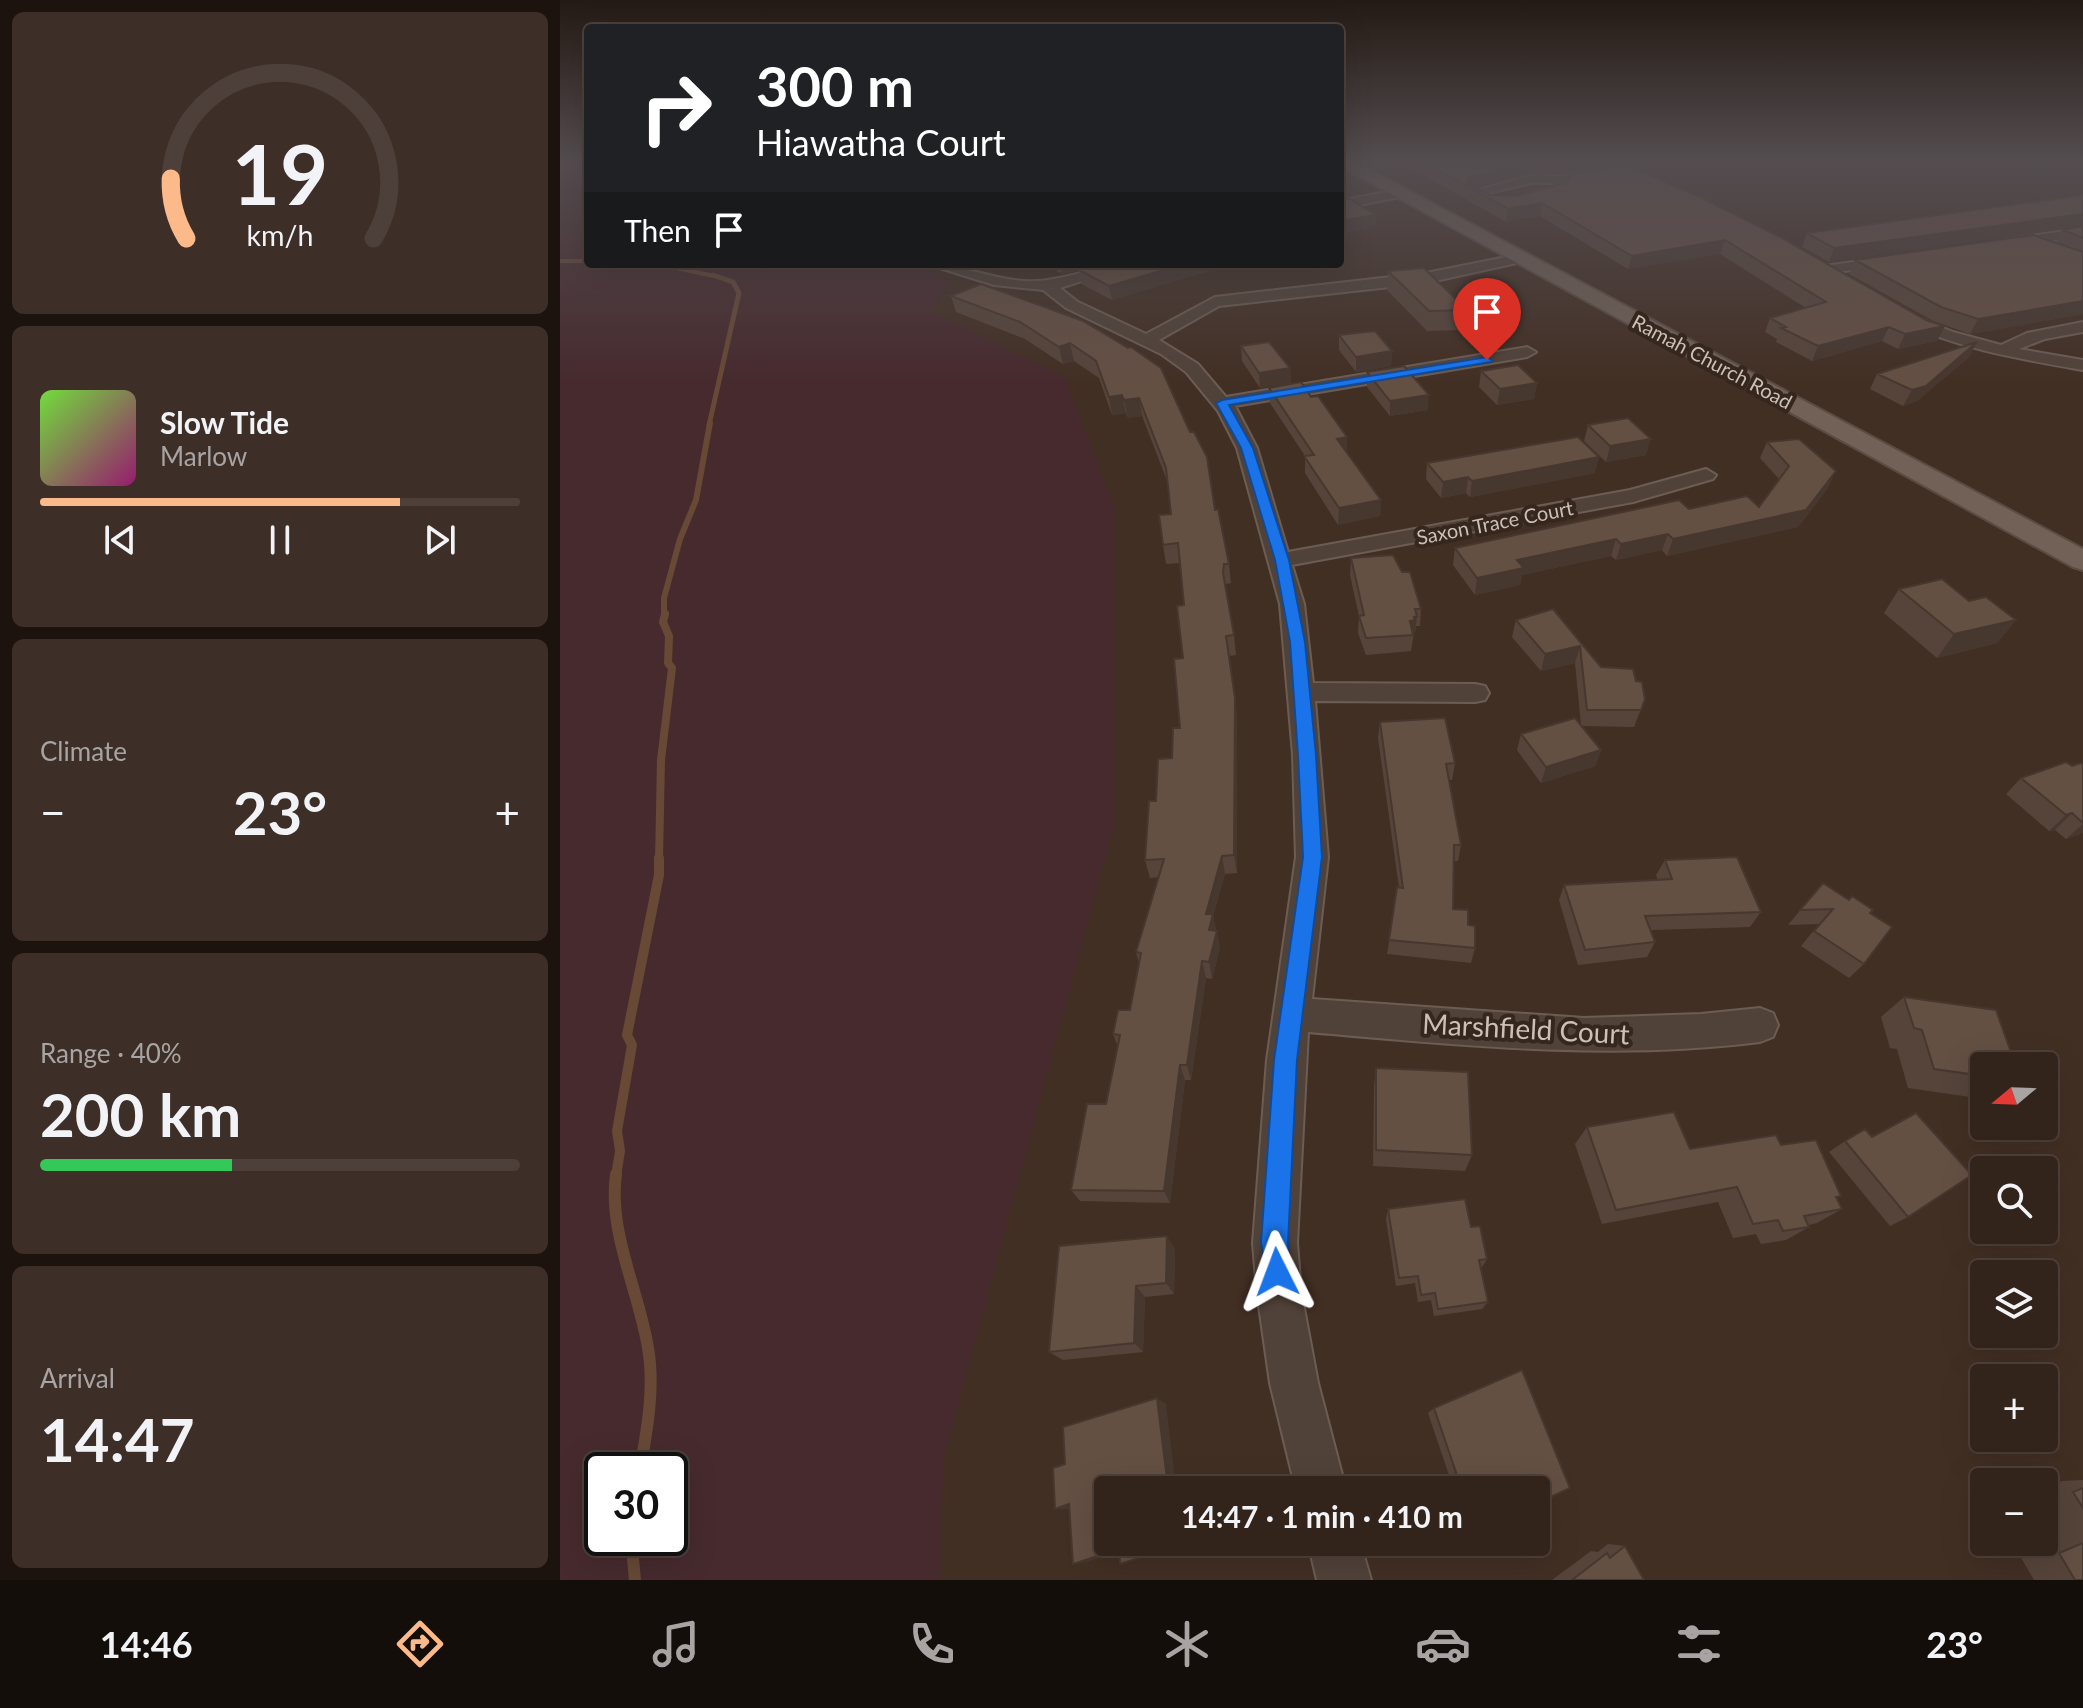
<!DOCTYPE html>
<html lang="en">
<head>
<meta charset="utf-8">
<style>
	:root { --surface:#32231b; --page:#3d2f28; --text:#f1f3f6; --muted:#a8a4a3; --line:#4d403a; --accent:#fcba8a }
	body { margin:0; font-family:Lato,sans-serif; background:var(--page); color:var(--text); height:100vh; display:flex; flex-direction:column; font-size:30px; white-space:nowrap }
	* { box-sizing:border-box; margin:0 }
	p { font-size:26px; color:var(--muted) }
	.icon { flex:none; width:44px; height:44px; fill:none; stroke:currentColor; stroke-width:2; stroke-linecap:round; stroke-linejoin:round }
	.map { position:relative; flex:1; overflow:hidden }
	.details { display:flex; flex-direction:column; gap:12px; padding:12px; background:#1c130f; width:560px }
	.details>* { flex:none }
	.top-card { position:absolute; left:24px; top:24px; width:760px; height:244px; border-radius:8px; box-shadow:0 8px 32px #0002,0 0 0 2px var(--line); background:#202124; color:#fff; overflow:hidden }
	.needle { width:52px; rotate:251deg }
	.tools { position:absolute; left:1410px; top:1052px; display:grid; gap:16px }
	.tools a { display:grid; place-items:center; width:88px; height:88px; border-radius:8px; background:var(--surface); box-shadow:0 8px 32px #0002,0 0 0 2px var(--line); font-size:40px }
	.speed { position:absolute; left:24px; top:1452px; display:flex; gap:16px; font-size:40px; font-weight:700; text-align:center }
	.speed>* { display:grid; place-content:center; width:104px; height:104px; border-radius:50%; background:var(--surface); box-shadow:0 8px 32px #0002,0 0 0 2px var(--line); line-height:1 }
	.speed .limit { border:4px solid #111; border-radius:12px; background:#fff; color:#111 }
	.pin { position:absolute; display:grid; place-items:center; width:68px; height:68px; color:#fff; margin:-82px -34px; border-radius:50% 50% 50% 0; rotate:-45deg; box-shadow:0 0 8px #0007 }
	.pin .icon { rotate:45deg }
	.me { position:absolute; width:88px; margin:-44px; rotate:357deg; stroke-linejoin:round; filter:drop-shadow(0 0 6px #0008) }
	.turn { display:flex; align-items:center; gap:28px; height:168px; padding:0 40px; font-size:36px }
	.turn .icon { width:104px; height:104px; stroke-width:2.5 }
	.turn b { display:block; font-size:56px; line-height:68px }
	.then { display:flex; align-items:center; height:76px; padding:0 40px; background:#0003; gap:16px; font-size:30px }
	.big { font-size:60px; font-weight:700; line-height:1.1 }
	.details .card { flex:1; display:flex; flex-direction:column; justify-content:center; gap:12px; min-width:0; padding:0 28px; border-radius:12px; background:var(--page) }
	.details .dial { align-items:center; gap:0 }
	.dial svg { height:208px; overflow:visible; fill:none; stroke:var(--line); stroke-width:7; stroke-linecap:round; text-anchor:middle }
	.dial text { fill:var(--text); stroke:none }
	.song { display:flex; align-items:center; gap:24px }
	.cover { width:96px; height:96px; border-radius:12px; background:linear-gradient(135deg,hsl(100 70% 55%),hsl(320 70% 35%)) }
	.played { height:8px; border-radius:4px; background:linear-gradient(90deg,var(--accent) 75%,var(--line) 75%) }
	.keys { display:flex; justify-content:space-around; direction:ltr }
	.heat { display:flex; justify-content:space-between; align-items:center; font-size:44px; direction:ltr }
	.charge { height:12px; border-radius:6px; background:linear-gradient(90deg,#34c759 40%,var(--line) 0) }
	.trip { position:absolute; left:534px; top:1476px; width:456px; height:80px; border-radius:8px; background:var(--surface); box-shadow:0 8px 32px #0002,0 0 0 2px var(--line); font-weight:700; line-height:80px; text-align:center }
	.tabs { display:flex; height:128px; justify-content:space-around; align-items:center; background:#140e0b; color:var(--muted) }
	.tabs .icon { width:56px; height:56px }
	.tabs .active { color:var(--accent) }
	.tabs b { font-size:36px; color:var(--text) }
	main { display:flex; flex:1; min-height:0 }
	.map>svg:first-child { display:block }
	.green { fill:#462a2e; fill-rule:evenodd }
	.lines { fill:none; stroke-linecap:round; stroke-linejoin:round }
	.stream-far5 { stroke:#674936; stroke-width:4 }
	.stream-far4 { stroke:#674936; stroke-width:5 }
	.stream-far3 { stroke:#674936; stroke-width:6 }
	.stream-far2 { stroke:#674936; stroke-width:8 }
	.stream-far1 { stroke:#674936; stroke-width:10 }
	.stream { stroke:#674936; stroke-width:12 }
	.minor-casing { stroke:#6b5d54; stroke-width:4 }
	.major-casing { stroke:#5a4c43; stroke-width:4 }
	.minor { fill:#514239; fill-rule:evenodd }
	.major { fill:#716157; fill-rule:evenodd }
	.wall { fill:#56443a }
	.shaded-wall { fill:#46372f }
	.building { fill:#644f43; stroke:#46372f; stroke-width:2 }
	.route { fill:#1a73e8; stroke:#114b97; stroke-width:2 }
	.labels { text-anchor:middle; stroke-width:8; stroke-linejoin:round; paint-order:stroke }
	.far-street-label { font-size:20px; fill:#cbbfb6; stroke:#36271e }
	.near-street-label { font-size:28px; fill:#cbbfb6; stroke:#36271e }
</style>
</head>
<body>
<main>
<section class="details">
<div class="card dial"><svg viewBox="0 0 100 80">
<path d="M14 69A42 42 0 1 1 86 69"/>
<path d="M14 69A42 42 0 0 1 8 46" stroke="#fcba8a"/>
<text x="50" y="56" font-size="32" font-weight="700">19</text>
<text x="50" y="72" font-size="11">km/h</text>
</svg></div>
<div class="card">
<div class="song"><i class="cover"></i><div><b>Slow Tide</b><p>Marlow</p></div></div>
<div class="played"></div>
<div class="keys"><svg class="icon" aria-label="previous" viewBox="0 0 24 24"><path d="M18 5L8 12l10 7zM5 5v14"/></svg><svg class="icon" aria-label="pause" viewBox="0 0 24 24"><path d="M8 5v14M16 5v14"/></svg><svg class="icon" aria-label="next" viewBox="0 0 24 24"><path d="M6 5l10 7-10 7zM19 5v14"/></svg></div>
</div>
<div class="card"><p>Climate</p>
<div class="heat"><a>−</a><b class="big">23°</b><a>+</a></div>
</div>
<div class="card"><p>Range · 40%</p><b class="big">200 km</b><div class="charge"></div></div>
<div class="card"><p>Arrival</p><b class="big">14:47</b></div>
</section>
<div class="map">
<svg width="1523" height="1580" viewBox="0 0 1523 1580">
	<rect width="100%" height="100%" fill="#422f24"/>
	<path class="green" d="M0,161h28v103h317l18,4 27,13 -17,31 132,65 49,129v319l-171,636 -2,119h-381zM42,1470h68v68h-68z"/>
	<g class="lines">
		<path class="stream-far5" d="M0,261h28
			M97,264l62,13"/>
		<path class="stream-far4" d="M149,425l30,-132 -6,-11 -20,-7"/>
		<path class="stream-far3" d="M104,616v-18l16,-59 16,-39 14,-77"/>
		<path class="stream-far2" d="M99,860l2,-100 11,-92 -4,-5 1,-27 -6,-14 2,-8"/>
		<path class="stream-far1" d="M56,1176l4,-25 -3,-20 15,-86 -5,-10 32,-160v-17"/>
		<path class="stream" d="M56,1174c-8,59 23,117 32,174 7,40 -1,82 -8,122
			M71,1538l4,42"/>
		<defs>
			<path id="minor" d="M1041,161h16l44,21 -10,3z
				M1047,168l4,1v6l-44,8 -4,9c-29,8 -71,27 -95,1l64,-18 30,1zM972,183h23l-1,4c-22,5 -49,18 -70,7z
				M841,189l4,1v6l-65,13v-8z
				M1523,228v8l-79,12 -7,-4 7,-4z
				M961,254l7,4 -2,3 -100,22 -207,23 -60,34 39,24 28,33 301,-50 9,5 -9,5 -292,49 22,42 31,104 342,-62 76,-21 10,6 -3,4 -80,23 -341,63 12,39 9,79 162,1 10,2 4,7 -4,7 -10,2 -160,-1 13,156 -16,142 272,19 117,-4 59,-6 13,5 5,12 -5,12 -13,5c-152,19 -300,3 -452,-10l-11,211 4,49 17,91 28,107h-50l-26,-107 -13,-91 -4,-49 14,-183 29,-203 -3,-102 -13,-151 -43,-156 -19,-37 -32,-39 -25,-18 -95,-46 -23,-18 -49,-5 -67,-21c37,0 72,19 110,17 33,-2 64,-17 97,-17l-74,24 18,14 68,32 69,-37 211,-24z
				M1329,257l7,4 -2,3 -70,10 -7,-4 7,-4z
				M1345,312l48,20 48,13 26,-12 56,-11v10l-38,7 -26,10 64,11v10c-63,-11 -126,-21 -184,-50v-6z
				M748,1542h52l11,38h-54z"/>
			<path id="major" d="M780,161h13l730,388v21l-10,-3 -733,-401z"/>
		</defs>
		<use href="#minor" class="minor-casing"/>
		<use href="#major" class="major-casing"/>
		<use href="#minor" class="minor"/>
		<use href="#major" class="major"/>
	</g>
	<path class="wall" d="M839,161h204l-1,6 -40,6 -31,-1 -55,16 13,7 27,1 50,-13 59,-19 312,177 -39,8 -16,-8 -70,20 -36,-19 1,-3 -12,-7 5,-14 36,-10 -86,-54 -92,15 -88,-53 -34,6z
		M1523,226l-254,36 -27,-15 5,-14z
		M1523,226v88l-113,20 -37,-13 -84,-47 6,-14 201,-17 7,-13z
		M496,264h176l-120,36 -31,-16 -2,-14 -17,4 -5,-3z
		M828,271l79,39 -2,20 -38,1 -40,-41z
		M391,296l177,52 87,162 14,54 2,19 -5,1 -1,3 9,48 2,20 -7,1 8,61v156l-12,1 -12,42 7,32 -8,31 -6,-1 -15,102h-6l-15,123 -90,-2 -9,-11 35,-86 12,-57 -5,-13 17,-24 9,-47 -3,-11 23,-75 -9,1 -5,-18 11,-59 16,-43 8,-30 3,-70 1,-53 -4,-42 -14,1 -3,-19 8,-31 -3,-31 -26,-67 -14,2 -2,-5 -14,2 -13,-37 -25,-17 -11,3 -38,-25 -69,-27z
		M779,335l53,16 -1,15 -35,6 -17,-22z
		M1417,342l-8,15 -52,44 -14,5 -33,-17 7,-15z
		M681,346l49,22 1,15 -31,5 -18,-27z
		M921,371l56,12 -3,16 -37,6 -18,-18z
		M807,372l61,38 -38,6 -23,-29z
		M709,388l112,112 -1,16 -42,9 -33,-52v-17l-35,-53z
		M1028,425l58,30 -40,7 -22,-21z
		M1207,442l61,46 -30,39 -131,29 -5,-6 -46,10 -5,-4 -89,19 -2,10 -45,10 -22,-30 2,-17 234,-39 70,-2 20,-28 -19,-21z
		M867,463l168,10 -125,24 -4,-4 -25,5 -15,-19z
		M791,558l70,51 -1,17h-4l-1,7h-1l-3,18 -45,4 -8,-22 1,-17 -9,-41z
		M1339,589l70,12 47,19 -19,23 -60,15 -53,-45z
		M993,609l48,58 35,14 9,18 -11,28 -52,-1 19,24 -6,16 -54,17 -24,-33 4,-16 60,-9 -6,-62 -34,8 -29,-34 4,-17z
		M820,722l75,41 -3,17h-3l12,65 -3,16h-4l-1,48 15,16 7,23 -4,15 -84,-9 12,-67 -21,-149z
		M1523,764v69l-17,6 -11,-9 -6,1 -43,-37 15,-16z
		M1105,860l96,52 -11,15 -99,3 4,12 -8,15 -69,8 -19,-65 5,-15 94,-5 -2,-5z
		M1263,883l47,30 -6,51 -15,14 -48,-32 18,-22 -31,1z
		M1344,997l80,69v33l-76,-11 -11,-39 -7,-1 -9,-31z
		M816,1068l96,87 -7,16 -92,-5 1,-79z
		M1027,1127l103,22 91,-4 55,54 6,10 -25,14 -8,2v2l-23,13 -25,4 -5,-10 -23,4 -15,-36 -116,22 -27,-80z
		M1312,1137l36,80 -18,9 -61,-74 16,-11z
		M828,1209l83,18 16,32 -5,8h-2l8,35 -6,7 -48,7 -3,-16 -13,2 -3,-19 -19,3 -10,-67z
		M615,1249l-1,45 -29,3 -2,55 -80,8 -14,-8z
		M874,1408l102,82h-82l-26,-77z
		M1523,1480v100h-49l-17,-29 22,-9h5v-2l13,-6 -13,-21v-25l18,-7z
		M1048,1544l17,2 19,34h-92l39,-29 7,1z"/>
	<path class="shaded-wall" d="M970,161h3l-2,11 -60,17 -4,-2 1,-9z
		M1004,161h39l-1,6 -40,6z
		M982,203l-2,13 -34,6 2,-13z
		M1523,214v12l-254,36 5,-14z
		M816,215l-1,13 -35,6v-13z
		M1165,240l-5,14 -92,15 4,-13z
		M500,264h47l-45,10z
		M624,264h48l-120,36 -3,-14z
		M1523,301v13l-113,20 8,-15z
		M1385,326l-8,15 -39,8 7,-15z
		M1329,327l-7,14 -70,20 6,-15z
		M1417,342l-8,15 -52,44 -14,5 9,-16z
		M510,343l4,18 -11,3 -4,-17z
		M832,351l-1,15 -35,6v-15z
		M730,368l1,15 -31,5 -1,-15z
		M977,383l-3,16 -37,6 3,-16z
		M562,395l4,18 -14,2 -3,-18z
		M869,395l-1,15 -38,6v-15z
		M579,398l3,18 -14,2 -4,-18z
		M787,437v16l-10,-14z
		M1091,439l-5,16 -40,7 4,-16z
		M1039,457l-4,16 -125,24 2,-16z
		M1276,471l-8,17 -30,39 -131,29 6,-17 133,-29z
		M908,477l-2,16 -25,5 2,-16z
		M821,500l-1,16 -42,9 1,-17z
		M1108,534l-6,16 -46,10 5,-16z
		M1056,539l-5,17 -89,19 -2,10 -45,10 2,-17 40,-18z
		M857,616l-2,17h-1l-1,4 -3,-16 4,-4z
		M1456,620l-19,23 -60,15 17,-24z
		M1020,646l-5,17 -34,8 4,-17z
		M675,698l2,19v156l-3,-18z
		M1041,750l-6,16 -54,17 5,-16z
		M1512,813l-17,17 -6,1 17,-16z
		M1523,824v9l-17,6z
		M662,856l3,18 -12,42 3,16 -4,15 -6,-33z
		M657,931l3,17 -8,31 -3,-17z
		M642,961l4,17 -15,102 -4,-15z
		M620,1065l5,15 -15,123 -6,-12z
		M607,1236l8,13 -1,45 -8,-11z
		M576,1286l9,11 -2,55 -9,-9z
		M597,1398l9,6 10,84 -5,2h-12z
		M509,1504l1,5h-15z
		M605,1542h9v5l-54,17z
		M571,1547l-44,15 -14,2 46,-15z"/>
	<path class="building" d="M861,161h109l-62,17 -1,5 22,12 27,1 50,-13 5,-9 54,-10 79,35 76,38 146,83 19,6 -40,8 -16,-7 -71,19 -37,-18 5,-1 -16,-9 56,-16 -101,-62 -93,16 -90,-53 -34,6z
		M1523,195v19l-249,34 -27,-15z
		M780,198h8l28,17 -36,6z
		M1523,226v12l-20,-8z
		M1473,235l50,17v49l-105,18 -37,-12 -86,-47z
		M538,264h86l-75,22 -30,-16z
		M864,268l43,42 -38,1 -41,-40z
		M421,284l102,37 45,27 3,-1 30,21 29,64h4l13,25 8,53 3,-1 11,55h-5l-1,9 11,62 -8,1 9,62 -1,157 -12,1 -16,58h7l-4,16 8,1 -8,31 -7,-1 -15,104h-7l-16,126 -93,-1 16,-86h19l14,-69 -7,-1 5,-24h12l11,-57 -5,-1 28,-93 -19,1 4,-59h7l2,-42 14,-1 1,-30h7l-6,-69 9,-1 -6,-52 7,-1 -6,-62 -15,2 -4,-30 12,-1 -5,-46 -27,-70 -15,2 -2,-5 -13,2 -13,-36 -26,-18 -11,4 -39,-25 -69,-26z
		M815,331l17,20 -36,6 -17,-22z
		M709,342l21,26 -31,5 -18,-27z
		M1417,342l-51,44 -14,4 -35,-16z
		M958,365l19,18 -37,6 -19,-18z
		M844,366l25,29 -39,6 -23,-29z
		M741,382l10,15 7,-1 29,41 -10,2 44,61 -42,8 -35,-52 10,-1 -45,-67z
		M1068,418l23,21 -41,7 -22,-21z
		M1018,437l21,20 -127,24 -4,-4 -25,5 -16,-19z
		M1239,439l37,32 -30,39 -133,29 -5,-5 -47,10 -5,-5 -99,21 7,8 -47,10 -22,-30 224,-48 10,9 58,-13 12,11 30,-41 -22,-24z
		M833,555l9,17h8l11,37h-6l2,7 -3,1 1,3 -5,1 3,14 -47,3 -7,-22 5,-1 -13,-57z
		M1382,579l27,22 17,-4 30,23 -62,14 -55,-45z
		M993,609l48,58 32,2 3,12 6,1 3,17 -4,11h-54l-7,-64 -35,8 -29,-34z
		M885,718l10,45 -9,1 15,81h-7l-1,64 15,1v15l7,1v22l-86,-8 8,-53 6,1 -23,-166z
		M1015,718l26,32 -55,17 -25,-33z
		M1506,762l6,4 9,-3 2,1v59l-11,-10 -6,2 -45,-37z
		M1177,857l24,55 -116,4 10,26 -70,8 -21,-65 108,-6 -7,-19z
		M1263,883l26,17 3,-4 21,14 -3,3 22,14 -28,37 -50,-33 19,-22 -33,1z
		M1344,997l92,13 20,56h-32v10l-50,-7 -12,-39 -8,-2z
		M816,1068l92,4 4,83 -96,-5z
		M1114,1112l16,37 86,-14 5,10 35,-5 25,56 -5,1 6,12 -38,7 5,11 -26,4 -5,-11 -25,4 -16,-37 -121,23 -29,-83z
		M1356,1113l56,62 -64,42 -63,-76 20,-12 7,8z
		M905,1199l6,28 9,-1 7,33 -8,1 9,42 -50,7 -3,-16 -14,2 -3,-19 -19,2 -11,-69z
		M607,1236l-1,47 -30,3 -2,57 -85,9 10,-106z
		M962,1370l48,118 -34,16v-14h-74l-28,-82z
		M597,1398l11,89 -9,3h-51v52h57l1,7 -46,15 -1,-15 -46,15 -4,-60 -14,5 -2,-41 12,-4 -2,-37z
		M1523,1488v20l-10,-16z
		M1523,1543v37h-8l-16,-27z
		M1065,1546l19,34h-72l35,-27 3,5z"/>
	<linearGradient id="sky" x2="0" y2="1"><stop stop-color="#241a14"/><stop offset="0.42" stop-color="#544d50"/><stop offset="1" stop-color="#544d50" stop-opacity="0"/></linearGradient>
	<rect width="1523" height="382" fill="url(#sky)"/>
	<path class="route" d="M927,357l5,3 -1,2 -262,43 24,43 36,112 16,82 11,113 6,102 -25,203 -9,183 2,29 -4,10 -9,4 -9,-4 -7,-39 13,-183 29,-203 -5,-102 -8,-113 -15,-82 -34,-112 -25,-45 6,-3z"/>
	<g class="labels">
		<g class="far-street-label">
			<text transform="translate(1152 362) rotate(28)" y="7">Ramah Church Road</text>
			<text transform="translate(935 523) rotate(-11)" y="7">Saxon Trace Court</text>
		</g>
		<g class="near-street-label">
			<text transform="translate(966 1029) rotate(3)" y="10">Marshfield Court</text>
		</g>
	</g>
</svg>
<div class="tools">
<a><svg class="needle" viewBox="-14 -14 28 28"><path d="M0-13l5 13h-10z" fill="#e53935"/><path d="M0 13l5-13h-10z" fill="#a8a4a3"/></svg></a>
<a><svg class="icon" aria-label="search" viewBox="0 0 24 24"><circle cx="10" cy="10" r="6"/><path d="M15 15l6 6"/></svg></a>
<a><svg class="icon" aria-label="layers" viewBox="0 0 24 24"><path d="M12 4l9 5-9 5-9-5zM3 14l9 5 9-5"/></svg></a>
<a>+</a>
<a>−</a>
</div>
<div class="speed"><div class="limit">30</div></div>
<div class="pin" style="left:927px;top:360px;background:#d93025"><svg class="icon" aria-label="arrive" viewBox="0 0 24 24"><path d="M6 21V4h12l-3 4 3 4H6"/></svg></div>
<svg class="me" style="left:717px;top:1272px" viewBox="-20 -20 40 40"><path d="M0-17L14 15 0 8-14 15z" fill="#1a73e8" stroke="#fff" stroke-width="4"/></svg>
<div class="trip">14:47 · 1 min · 410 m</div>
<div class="top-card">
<div class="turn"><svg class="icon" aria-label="right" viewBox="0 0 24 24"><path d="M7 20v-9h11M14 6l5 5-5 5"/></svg><div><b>300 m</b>Hiawatha Court</div></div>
<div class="then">Then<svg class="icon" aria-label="arrive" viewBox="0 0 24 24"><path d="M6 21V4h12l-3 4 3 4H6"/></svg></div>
</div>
</div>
</main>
<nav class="tabs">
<b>14:46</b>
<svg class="icon active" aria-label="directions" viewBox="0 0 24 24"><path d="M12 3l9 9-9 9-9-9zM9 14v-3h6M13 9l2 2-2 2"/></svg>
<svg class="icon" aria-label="music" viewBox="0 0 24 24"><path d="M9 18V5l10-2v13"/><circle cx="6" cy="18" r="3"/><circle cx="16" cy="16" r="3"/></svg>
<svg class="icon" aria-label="phone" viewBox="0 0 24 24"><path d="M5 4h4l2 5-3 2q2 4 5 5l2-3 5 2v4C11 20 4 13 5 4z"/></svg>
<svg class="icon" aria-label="climate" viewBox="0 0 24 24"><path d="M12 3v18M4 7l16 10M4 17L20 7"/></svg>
<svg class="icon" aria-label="car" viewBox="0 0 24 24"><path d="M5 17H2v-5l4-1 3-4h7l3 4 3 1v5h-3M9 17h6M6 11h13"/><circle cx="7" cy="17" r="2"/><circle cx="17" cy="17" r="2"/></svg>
<svg class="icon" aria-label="filters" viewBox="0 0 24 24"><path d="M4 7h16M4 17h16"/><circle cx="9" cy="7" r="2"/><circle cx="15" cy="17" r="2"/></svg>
<b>23°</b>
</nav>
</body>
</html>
